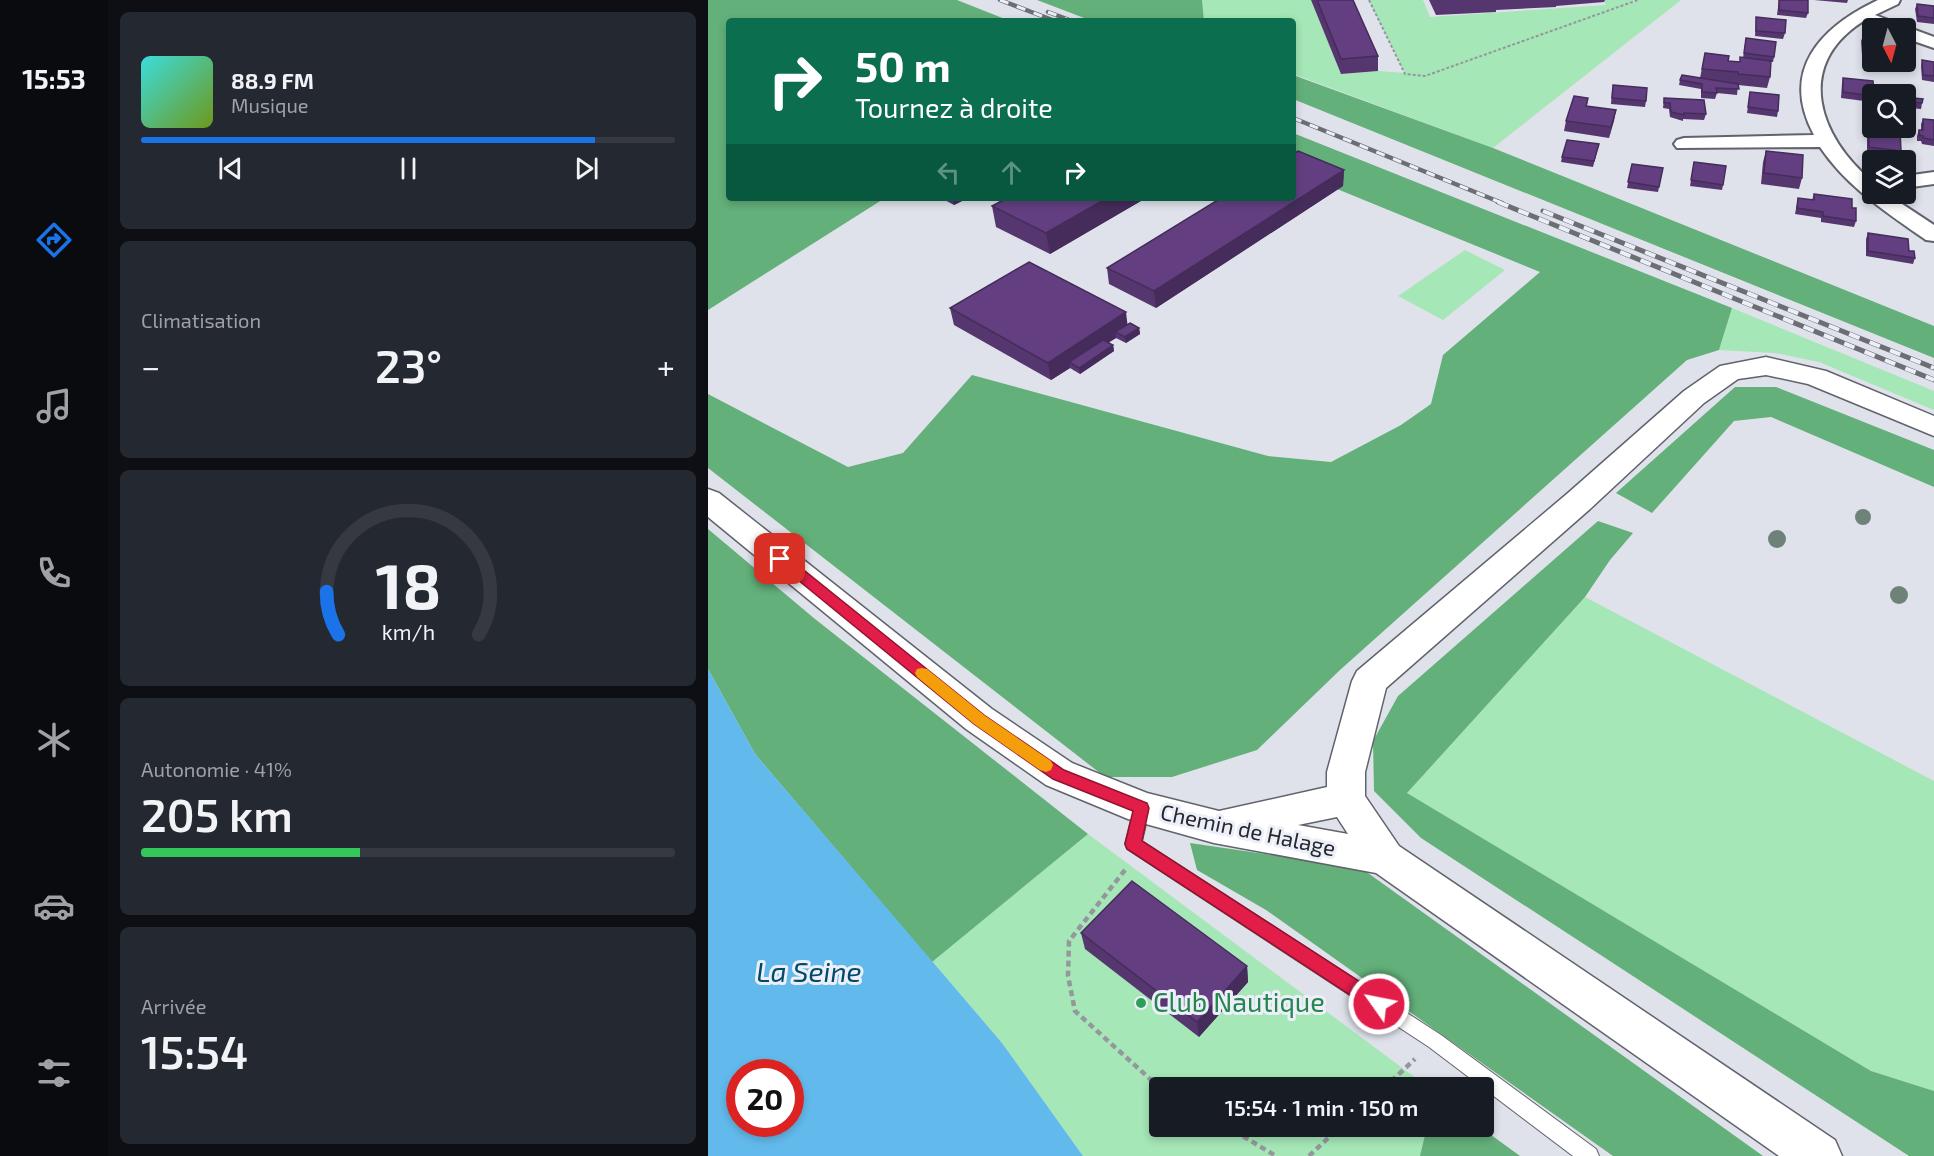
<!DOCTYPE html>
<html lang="fr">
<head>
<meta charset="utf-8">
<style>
	:root { --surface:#171b24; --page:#242831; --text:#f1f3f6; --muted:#9ea1a6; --line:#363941; --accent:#1a73e8 }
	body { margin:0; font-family:"Exo 2",sans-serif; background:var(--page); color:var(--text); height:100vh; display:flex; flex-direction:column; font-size:22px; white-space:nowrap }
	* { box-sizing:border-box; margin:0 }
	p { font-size:20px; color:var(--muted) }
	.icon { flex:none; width:33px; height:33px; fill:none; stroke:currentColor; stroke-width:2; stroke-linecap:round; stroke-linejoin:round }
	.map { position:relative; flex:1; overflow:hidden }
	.drawer { display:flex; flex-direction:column; gap:12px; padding:12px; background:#0d0f14; width:600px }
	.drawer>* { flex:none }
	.banner { position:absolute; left:18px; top:18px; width:570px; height:183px; border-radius:6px; box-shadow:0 3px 9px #0003; background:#0b6e4f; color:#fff; overflow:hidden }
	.needle { width:39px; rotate:174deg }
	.buttons { position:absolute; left:1154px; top:18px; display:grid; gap:12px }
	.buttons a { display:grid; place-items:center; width:54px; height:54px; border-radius:6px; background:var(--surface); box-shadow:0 3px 9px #0003; font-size:30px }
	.speed { position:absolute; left:18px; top:1059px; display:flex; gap:12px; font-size:30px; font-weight:700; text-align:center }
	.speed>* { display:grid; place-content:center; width:78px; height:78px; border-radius:50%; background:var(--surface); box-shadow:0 3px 9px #0003; line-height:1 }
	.speed .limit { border:9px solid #d22; background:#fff; color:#111 }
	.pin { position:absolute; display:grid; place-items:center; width:51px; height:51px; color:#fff; margin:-26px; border-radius:12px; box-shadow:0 3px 9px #0006 }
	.me { position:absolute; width:66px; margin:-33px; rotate:303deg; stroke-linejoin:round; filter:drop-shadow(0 0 4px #0008) }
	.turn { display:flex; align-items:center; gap:21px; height:126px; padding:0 30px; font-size:27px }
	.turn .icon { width:78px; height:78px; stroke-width:2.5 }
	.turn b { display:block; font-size:42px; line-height:51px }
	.lanes { display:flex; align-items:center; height:57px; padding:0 30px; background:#0003; justify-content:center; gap:30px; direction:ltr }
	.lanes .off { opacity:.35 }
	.big { font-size:45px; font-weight:600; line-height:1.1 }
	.drawer .card { flex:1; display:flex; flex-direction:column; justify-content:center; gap:9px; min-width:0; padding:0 21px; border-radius:9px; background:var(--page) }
	.drawer .dial { align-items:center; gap:0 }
	.dial svg { height:156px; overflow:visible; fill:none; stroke:var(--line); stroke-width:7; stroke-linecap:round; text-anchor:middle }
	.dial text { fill:var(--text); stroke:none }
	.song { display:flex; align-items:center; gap:18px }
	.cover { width:72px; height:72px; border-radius:9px; background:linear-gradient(135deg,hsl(180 70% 55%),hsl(80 70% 35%)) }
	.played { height:6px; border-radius:3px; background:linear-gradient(90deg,var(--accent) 85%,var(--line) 85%) }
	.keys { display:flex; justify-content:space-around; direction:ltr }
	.heat { display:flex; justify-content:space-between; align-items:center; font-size:33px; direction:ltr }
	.charge { height:9px; border-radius:4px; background:linear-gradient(90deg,#34c759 41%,var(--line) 0) }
	.trip { position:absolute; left:441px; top:1077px; width:345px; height:60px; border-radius:6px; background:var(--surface); box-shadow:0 3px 9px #0003; font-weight:600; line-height:60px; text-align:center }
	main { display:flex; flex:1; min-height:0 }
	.menu { display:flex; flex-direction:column; width:108px; justify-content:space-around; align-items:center; background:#090b0e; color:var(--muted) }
	.menu .icon { width:42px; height:42px }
	.menu .selected { color:var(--accent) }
	.menu b { font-size:27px; color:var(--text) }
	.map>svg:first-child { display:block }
	.green { fill:#a5e7b6 }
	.forest { fill:#63b07a }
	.water { fill:#62baec; fill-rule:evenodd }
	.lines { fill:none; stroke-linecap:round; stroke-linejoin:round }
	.lane-casing { stroke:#60636b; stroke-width:2 }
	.street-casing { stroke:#60636b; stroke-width:4 }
	.secondary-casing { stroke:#60636b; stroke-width:3 }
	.path-far1 { stroke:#94979d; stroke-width:2; stroke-dasharray:3 2; stroke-linecap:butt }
	.path { stroke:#94979d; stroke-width:4.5; stroke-dasharray:6 4; stroke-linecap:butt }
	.lane { fill:#fff; fill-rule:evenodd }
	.street { fill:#fff; fill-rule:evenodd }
	.secondary { fill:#fff; fill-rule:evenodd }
	.rail-far1-casing { stroke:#6c6e73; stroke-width:4.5 }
	.rail-casing { stroke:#6c6e73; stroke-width:5 }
	.rail-far1 { stroke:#eceff9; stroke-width:3; stroke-dasharray:9; stroke-linecap:butt }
	.rail { stroke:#eceff9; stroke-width:4; stroke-dasharray:11; stroke-linecap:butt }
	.tree { fill:#6e827a }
	.wall { fill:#55366f }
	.shaded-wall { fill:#452c5a }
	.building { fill:#633f81; stroke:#452c5a; stroke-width:1.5 }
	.route { fill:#e11d48; stroke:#92132f; stroke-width:1.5 }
	.slow { fill:#f59e0b }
	.leisure-dot { fill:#2e9e5b; stroke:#eceff9; stroke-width:2 }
	.labels { text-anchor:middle; stroke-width:6; stroke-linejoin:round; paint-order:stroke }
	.street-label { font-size:22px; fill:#27282b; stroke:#eceff9 }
	.near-leisure-label { font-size:27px; fill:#27864d; stroke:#eceff9; text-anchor:start }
	.near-water-label { font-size:28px; font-style:italic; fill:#004b6c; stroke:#eceff9 }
</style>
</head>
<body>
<main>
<nav class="menu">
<b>15:53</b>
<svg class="icon selected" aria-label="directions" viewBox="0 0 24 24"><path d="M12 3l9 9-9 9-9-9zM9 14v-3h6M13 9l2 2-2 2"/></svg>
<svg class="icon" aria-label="music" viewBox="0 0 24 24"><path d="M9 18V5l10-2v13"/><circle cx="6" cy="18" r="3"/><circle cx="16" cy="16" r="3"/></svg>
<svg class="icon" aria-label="phone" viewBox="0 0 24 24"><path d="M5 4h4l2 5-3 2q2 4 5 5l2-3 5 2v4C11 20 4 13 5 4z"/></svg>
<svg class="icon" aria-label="climate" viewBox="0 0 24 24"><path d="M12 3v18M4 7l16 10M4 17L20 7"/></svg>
<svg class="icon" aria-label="car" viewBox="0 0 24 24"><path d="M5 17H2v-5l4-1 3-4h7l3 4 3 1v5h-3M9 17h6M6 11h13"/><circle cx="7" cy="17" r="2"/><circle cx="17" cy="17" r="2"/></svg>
<svg class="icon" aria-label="filters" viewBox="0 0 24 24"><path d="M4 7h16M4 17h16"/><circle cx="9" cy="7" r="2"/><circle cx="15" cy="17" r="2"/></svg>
</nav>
<section class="drawer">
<div class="card">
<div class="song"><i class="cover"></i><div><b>88.9 FM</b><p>Musique</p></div></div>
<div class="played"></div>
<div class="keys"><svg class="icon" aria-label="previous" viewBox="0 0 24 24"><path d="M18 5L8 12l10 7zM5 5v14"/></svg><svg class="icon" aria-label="pause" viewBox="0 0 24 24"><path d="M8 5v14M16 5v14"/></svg><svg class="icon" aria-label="next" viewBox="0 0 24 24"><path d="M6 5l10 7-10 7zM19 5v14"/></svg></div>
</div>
<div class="card"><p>Climatisation</p>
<div class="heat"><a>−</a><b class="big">23°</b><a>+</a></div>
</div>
<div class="card dial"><svg viewBox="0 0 100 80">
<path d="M14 69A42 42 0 1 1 86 69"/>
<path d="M14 69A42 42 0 0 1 8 47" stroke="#1a73e8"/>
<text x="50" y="56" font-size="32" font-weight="700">18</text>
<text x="50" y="72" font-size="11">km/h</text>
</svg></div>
<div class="card"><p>Autonomie · 41%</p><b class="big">205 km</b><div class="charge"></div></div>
<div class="card"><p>Arrivée</p><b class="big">15:54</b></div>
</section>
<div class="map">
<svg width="1226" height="1156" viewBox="0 0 1226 1156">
	<rect width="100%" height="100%" fill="#dfe2eb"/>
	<path class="green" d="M494,0h109l30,74 37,-3 27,2 -36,-73h54l7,17 176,-12 -3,-5h31l-1,3 5,-3h43l-188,148 -200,-74v-53h-89z
		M757,250l40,20 -62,50 -45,-24z
		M1024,308l202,83v19l-115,-48 -44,-9 -56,-3z
		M877,597l349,184v310l-63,-20 -464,-278z
		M380,834l340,253 -268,1v38l320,1 40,29h-437l-81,-113 -70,-81z"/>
	<path class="forest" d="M0,0h249l53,21h-281v177h156l-177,112z
		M329,0h165l2,21h-112z
		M585,75l200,73 441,178v32l-641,-259z
		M585,133l439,175 -13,42 -32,10 -347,310 -83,80 -85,27h-67l-397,-309v-74l140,73 55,-14 69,-78 296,81 63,6 70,-37 30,-21 12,-49 97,-83 -247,-101z
		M1027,387h41l158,63v37l-163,-70 -37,4 -82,92 -36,-20z
		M890,521l35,12 -23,27 -25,37 -178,196 464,278 63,20v65h-25l-488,-318 -47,-47 -1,-50 25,-45z
		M0,529l107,90 273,215 -156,128 -177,-208 -47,-85z
		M482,843l171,25 402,288h-150l-347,-246 -69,-40z
		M719,1127h53l40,29h-100z"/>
	<path class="water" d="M0,669l47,85 247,289 81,113h-375zM32,1072h50v52h-50z"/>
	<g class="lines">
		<defs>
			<path id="lane" d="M434,801l6,2 2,5 -8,33 299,194 155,114 3,7h-26l-144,-109 -302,-198 -2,-5 9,-36 2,-5z"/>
			<path id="street" d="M1170,0h22l-2,4 -23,11 59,22v11l-29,-10v-10h-25l-18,-6c-68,44 -43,115 10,159v13h15l47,31v16l-8,-1c-40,-28 -78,-52 -106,-93l-143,1 -3,-4 3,-4 7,-2 130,-3c-35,-65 7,-108 64,-135z
				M1226,172v12l-29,4v-12z"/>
			<path id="secondary" d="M1058,357l60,14 108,45v20l-126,-52 -42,-9 -28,4 -34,24 -114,106 -204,179 -21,84v24l34,50 436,294 7,16h-63l-403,-283 -162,-30 -86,-24 -82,-34 -80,-56 -258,-212v-28l11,4 273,216 80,54 75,30 72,18 108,-24v-15l25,-91 5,-10 211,-178 116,-102 36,-25zM629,817l11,17 -50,-9z"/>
		</defs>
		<use href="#lane" class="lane-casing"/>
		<use href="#street" class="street-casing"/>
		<use href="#secondary" class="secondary-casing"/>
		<path class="path-far1" d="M661,0l36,74 20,2 213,-76"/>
		<path class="path" d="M417,870l-56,71 -1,35 7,35 85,77
			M676,1088l31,-29
			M518,1126l50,30
			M601,1156l32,-30"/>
		<use href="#lane" class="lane"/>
		<use href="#street" class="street"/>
		<use href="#secondary" class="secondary"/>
		<defs>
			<path id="rail-far1" d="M292,0l55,21
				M340,12l24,9
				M585,118l209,85"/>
			<path id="rail" d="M790,202l436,178
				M835,211l391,157"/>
		</defs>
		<use href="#rail-far1" class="rail-far1-casing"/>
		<use href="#rail" class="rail-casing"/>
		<use href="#rail-far1" class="rail-far1"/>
		<use href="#rail" class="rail"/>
	</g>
	<g class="tree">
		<circle cx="1155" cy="517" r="8"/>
		<circle cx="1069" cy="539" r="9"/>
		<circle cx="1191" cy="595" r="9"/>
	</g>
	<path class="wall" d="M603,0h42l25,56v15l-37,3z
		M721,0h176l-1,2 -48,4v1l-60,3v2l-60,3z
		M1071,0h25l4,13 -2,5 -29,-3z
		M1106,0h34l-1,3z
		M1209,4l17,2v18l-17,-2 -2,-13z
		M1048,17l29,16 -2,6 -28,-3z
		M1164,35v21l-10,-1 -1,-14 2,-5z
		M1038,38l28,19 -1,5h-2l-1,15 -3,11 -29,-3 -1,10 -20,-2 -2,6 -14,-1v-9l-22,-4 1,-5 20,-2 5,-25 23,8 11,1 4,-4z
		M1214,60l12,2v20l-12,-2 -1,-14z
		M1135,78l29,16v8l-31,-4 1,-15z
		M904,91l34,10 -1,6 -34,-3z
		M1042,92l28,19 -1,6 -30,-4z
		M880,98l-1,8 29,4 -7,28 -45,-7 2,-10z
		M956,98l42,16 -2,6 -21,-1v2l-13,-4 -1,-8 -6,-1z
		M1205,98l9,5 -1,6 -10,-1v-4z
		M1215,119l11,1v26l-12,-2 -1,-3h-4v-5l2,-6h2v-6z
		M1166,128l27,23 -2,6 -32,-4v-16l2,-6 4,1z
		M891,144l-6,23 -32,-5 1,-5z
		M1058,151l36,27 -3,11 -38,-5 2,-22z
		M986,162l29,23 -1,5 -32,-4z
		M924,164l31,4 -5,24 -31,-4z
		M636,170l-1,16 -187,122 -47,-24 -2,-16z
		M1106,194l38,14 4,13 -2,6 -33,-5v-4l-26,-4 3,-16 14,2z
		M233,198h27l-14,7z
		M299,198h139l-96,56 -54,-27 -4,-21z
		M1160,233l41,18 6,7 -2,6 -47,-8v-17z
		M242,308l178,16 11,4 1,6 -14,9 -10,-5 -8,4 5,3 1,6 -34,23 -10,-6 -19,12 -97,-55z
		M373,933l166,33 1,16 -49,55 -114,-88z"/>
	<path class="shaded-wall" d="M908,110l-2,11 -5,17 2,-11z
		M636,170l-1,16 -187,122 -2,-17z
		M245,198h15l-14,7z
		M399,198h39l-96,56 -4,-21z
		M418,312l2,17 -13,3 1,6 -42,27 -5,-3 1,6 -19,12 -3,-17z
		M431,328l1,6 -14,9 -1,-6z
		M405,345l1,6 -34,23 -1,-6z
		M539,966l1,16 -49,55 -2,-15z"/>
	<path class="building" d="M609,0h36l25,56 -37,3z
		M1071,0h29v13l-29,-3z
		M1209,4l17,2v12l-16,-2z
		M1048,17l30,3 -1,13 -29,-2z
		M1158,34l6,1v16l-9,-1v-14z
		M1038,38l30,4 -2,15 -30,-4z
		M997,53l24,3 -1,5 12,1v-5l31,4 -1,16 -32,-3v-2l-36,-3z
		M1214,60l12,2v14l-11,-1z
		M974,75l56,9 1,5 -23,-1 1,5 -15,-1v-8l-22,-4z
		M1135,78l30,3 1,13h-2v2l-29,-4z
		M905,85l34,3 -1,13 -34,-3z
		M1042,92l29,3 -1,16 -30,-4z
		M866,96l14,2 -2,8 30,4 -5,17 -45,-6z
		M956,98l40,2 2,14 -22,-1v2l-13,-3 -1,-9h-6z
		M1205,98l10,1 -1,4 -9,-1z
		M1197,109l3,1v5l-3,-1z
		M1215,119l11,1v20l-10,-2 -1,-2 -4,-1v-5h4z
		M1166,128l26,2 1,21 -32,-4v-16l6,1z
		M859,140l32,4 -5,17 -32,-4z
		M590,151l46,19 -190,121 -47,-23 114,-70h72v-44z
		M1058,151l37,4 -1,23 -38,-5z
		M986,162l32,4 -3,19 -32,-5z
		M924,164l31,4 -4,19 -31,-5z
		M1106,194l38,5v9h4v13l-33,-5v-4l-26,-4 1,-10 16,2z
		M299,198h100l-61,35 -54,-27z
		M1160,233l40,6 1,12h5l1,7 -47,-7z
		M321,262l97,50 -78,51 -98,-55z
		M422,323l9,5 -14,9 -10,-5z
		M395,340l10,5 -34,23 -10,-6z
		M424,881l115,85 -50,56 -116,-89z"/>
	<path class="route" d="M72,554l5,1 199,160 80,55 83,33 2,5 -7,33 243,157 3,6 -3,6 -6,2 -6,-2 -246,-161 -2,-5 8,-33 -80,-32 -79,-55 -198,-162 -2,-3 2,-4z"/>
	<path class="slow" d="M214,668l5,1 57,46 67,46 2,4 -2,5 -5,2 -6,-2 -66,-46 -57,-47 -2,-4 2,-4z"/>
	<circle class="leisure-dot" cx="433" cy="1003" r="6"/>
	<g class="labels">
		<g class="street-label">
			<text transform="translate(540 830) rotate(12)" y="8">Chemin de Halage</text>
		</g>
		<g class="near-leisure-label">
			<text x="445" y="1012">Club Nautique</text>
		</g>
		<g class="near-water-label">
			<text x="101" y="982">La Seine</text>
		</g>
	</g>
</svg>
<div class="buttons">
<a><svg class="needle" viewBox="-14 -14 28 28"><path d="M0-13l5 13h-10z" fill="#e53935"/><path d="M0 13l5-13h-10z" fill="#9ea1a6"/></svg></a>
<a><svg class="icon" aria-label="search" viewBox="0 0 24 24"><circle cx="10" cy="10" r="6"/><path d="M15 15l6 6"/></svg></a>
<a><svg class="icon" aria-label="layers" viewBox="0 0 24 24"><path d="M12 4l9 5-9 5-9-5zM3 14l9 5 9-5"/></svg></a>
</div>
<div class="speed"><div class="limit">20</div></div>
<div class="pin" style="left:72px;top:559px;background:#d93025"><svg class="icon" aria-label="arrive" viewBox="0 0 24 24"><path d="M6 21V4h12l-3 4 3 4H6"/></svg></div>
<svg class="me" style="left:671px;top:1004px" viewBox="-20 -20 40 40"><circle r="17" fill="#e11d48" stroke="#fff" stroke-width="3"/><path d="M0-11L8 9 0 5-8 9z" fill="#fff"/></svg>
<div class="trip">15:54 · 1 min · 150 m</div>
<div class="banner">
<div class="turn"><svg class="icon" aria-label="right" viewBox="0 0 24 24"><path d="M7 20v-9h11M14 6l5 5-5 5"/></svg><div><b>50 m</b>Tournez à droite</div></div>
<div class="lanes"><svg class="icon off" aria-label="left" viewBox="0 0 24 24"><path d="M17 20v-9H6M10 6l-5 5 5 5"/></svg><svg class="icon off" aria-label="ahead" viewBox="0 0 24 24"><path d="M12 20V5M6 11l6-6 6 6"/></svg><svg class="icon" aria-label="right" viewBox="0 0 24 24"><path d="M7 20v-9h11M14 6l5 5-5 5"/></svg></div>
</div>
</div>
</main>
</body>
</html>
